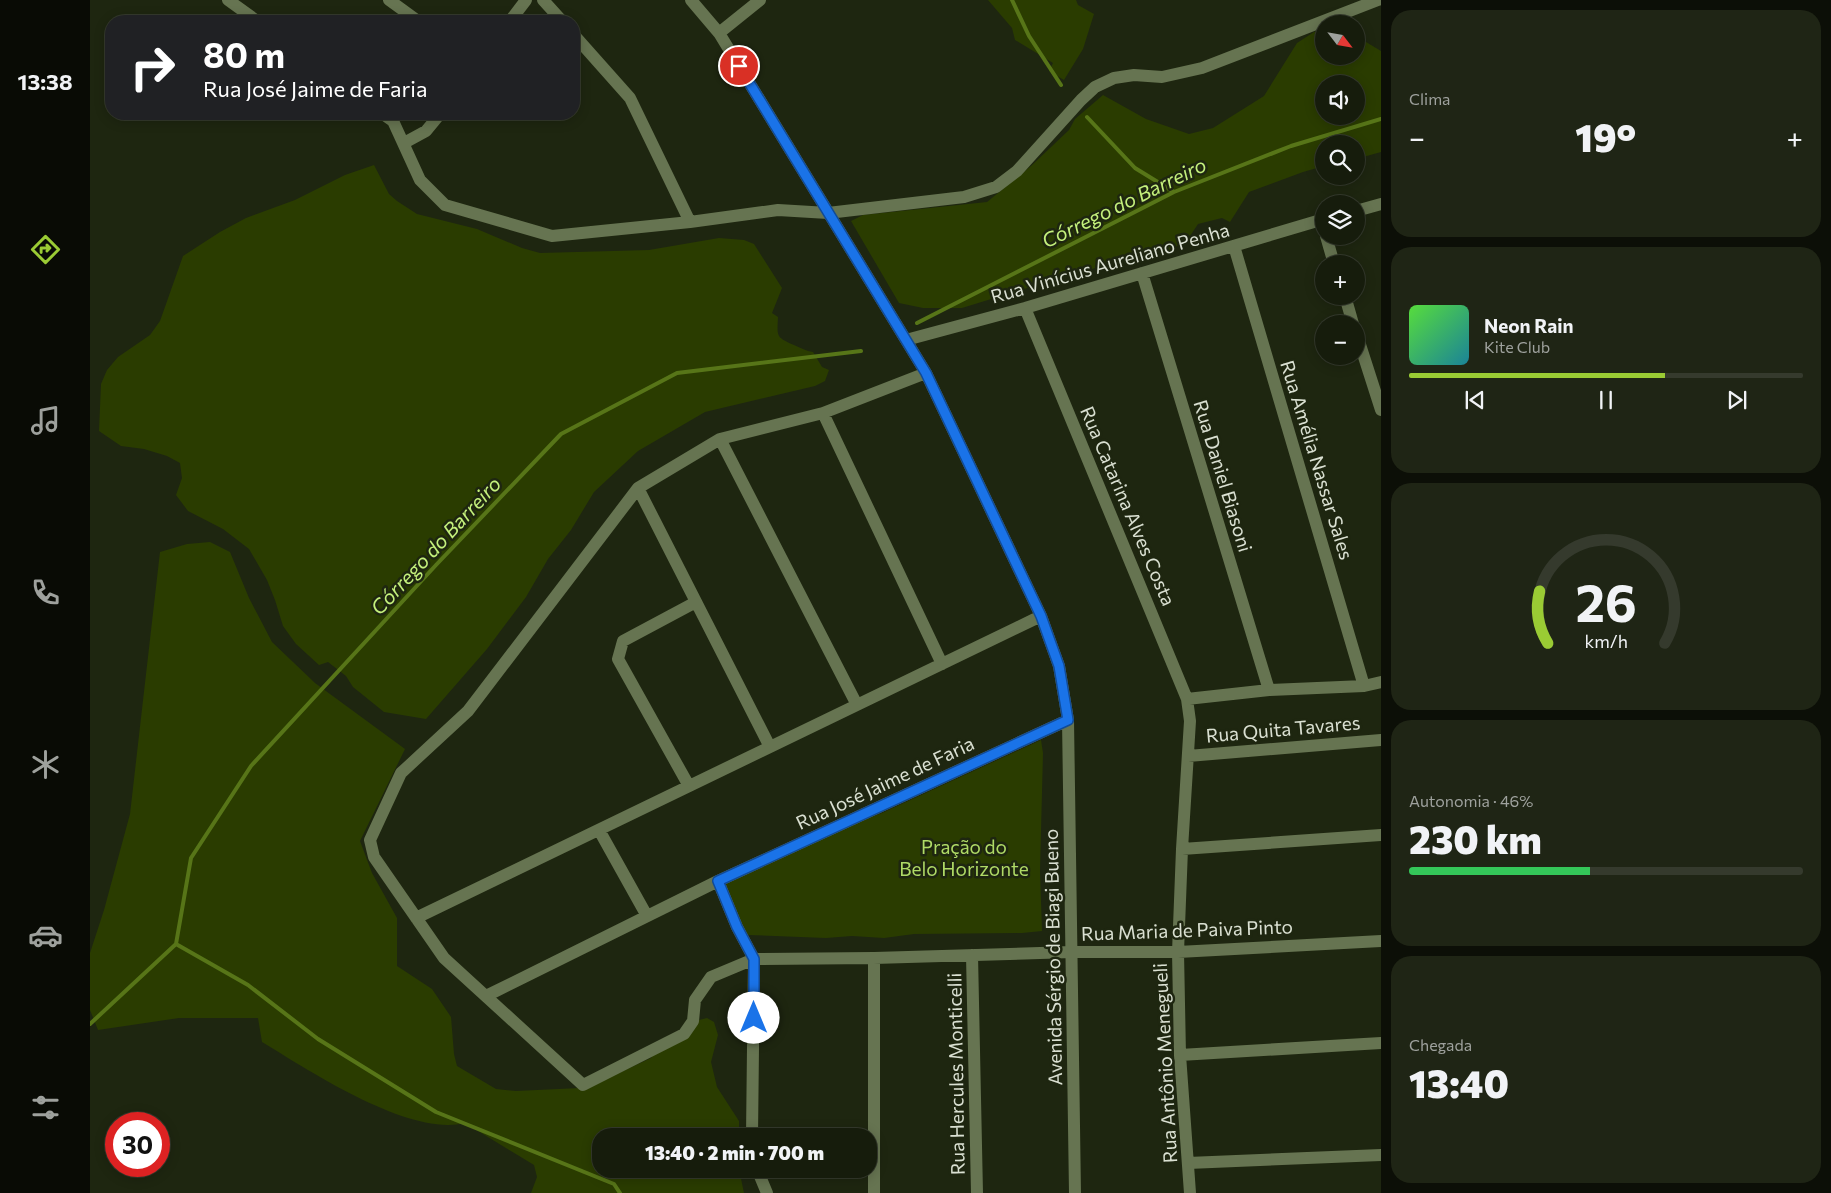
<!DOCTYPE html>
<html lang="pt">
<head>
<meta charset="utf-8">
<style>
	:root { --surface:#161c0c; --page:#1f2515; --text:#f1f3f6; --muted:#9ea19d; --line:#353a2d; --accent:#9acb34 }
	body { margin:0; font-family:Commissioner,sans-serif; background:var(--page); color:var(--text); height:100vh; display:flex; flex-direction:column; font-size:19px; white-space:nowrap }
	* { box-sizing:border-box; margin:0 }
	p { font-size:16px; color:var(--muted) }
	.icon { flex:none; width:28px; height:28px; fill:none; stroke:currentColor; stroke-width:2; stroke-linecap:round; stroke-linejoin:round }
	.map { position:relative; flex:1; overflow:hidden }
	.details { display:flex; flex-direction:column; gap:10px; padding:10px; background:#0c0f07; width:450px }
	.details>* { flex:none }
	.top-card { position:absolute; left:15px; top:15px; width:475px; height:105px; border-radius:20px; box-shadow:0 2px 12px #0003,0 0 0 1px var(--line); background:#202124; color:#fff; overflow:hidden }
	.needle { width:32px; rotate:121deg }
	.controls { position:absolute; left:1225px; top:15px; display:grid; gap:10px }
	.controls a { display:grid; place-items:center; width:50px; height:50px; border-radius:50%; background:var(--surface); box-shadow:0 2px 12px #0003,0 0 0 1px var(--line); font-size:25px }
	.speed { position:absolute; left:15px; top:1112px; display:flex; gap:10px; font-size:25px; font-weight:700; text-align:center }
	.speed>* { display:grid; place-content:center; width:65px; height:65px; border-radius:50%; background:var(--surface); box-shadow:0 2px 12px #0003,0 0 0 1px var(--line); line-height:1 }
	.speed .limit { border:8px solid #d22; background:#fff; color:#111 }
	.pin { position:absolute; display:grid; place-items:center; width:42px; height:42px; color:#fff; margin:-21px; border:2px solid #fff; border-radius:50%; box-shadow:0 1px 5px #0007 }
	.me { position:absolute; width:55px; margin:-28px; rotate:0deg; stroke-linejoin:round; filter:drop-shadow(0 0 4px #0008) }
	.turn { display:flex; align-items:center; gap:18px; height:105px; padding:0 15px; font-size:22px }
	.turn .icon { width:65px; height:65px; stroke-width:2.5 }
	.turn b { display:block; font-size:35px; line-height:42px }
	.big { font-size:38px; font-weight:800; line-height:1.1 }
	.details .tile { flex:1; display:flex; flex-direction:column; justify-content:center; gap:8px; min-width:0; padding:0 18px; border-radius:20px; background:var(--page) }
	.details .dial { align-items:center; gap:0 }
	.dial svg { height:130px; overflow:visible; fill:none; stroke:var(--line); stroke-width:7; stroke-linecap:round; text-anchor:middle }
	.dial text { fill:var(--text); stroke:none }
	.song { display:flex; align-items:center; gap:15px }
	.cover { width:60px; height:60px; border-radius:8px; background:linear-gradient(135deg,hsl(110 70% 55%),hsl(190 70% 35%)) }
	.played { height:5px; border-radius:2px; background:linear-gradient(90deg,var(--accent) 65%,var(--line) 65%) }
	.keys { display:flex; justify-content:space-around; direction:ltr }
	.heat { display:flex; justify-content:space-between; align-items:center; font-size:28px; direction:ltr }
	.charge { height:8px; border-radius:4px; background:linear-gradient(90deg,#34c759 46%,var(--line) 0) }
	.trip { position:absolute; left:502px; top:1128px; width:285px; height:50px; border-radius:20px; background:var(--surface); box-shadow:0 2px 12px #0003,0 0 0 1px var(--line); font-weight:800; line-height:50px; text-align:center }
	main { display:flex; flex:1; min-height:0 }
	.menu { display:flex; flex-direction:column; width:90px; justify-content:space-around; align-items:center; background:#090b05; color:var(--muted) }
	.menu .icon { width:35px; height:35px }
	.menu .current { color:var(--accent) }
	.menu b { font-size:22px; color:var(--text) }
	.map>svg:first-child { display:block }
	.green { fill:#2a3c00; fill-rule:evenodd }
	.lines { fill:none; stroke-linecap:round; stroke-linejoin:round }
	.stream { stroke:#577518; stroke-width:4 }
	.minor { stroke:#667451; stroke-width:12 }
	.route-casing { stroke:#114b97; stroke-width:12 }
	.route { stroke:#1a73e8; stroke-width:9 }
	.labels { text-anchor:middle; stroke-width:5; stroke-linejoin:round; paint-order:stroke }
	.street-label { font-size:19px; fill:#dae0d2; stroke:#1e2610 }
	.park-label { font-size:19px; fill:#afda66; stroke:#1e2610 }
	.water-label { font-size:20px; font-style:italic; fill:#c4f07c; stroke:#1e2610 }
</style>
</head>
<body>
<main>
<nav class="menu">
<b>13:38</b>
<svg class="icon current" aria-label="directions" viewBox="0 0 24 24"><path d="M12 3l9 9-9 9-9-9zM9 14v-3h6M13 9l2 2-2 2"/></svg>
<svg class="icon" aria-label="music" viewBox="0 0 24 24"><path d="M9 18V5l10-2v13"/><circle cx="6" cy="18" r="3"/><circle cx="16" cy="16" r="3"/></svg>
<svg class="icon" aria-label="phone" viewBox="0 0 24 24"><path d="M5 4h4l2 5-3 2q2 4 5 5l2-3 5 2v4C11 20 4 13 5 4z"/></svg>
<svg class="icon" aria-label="climate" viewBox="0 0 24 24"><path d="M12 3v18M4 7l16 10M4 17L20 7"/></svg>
<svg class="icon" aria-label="car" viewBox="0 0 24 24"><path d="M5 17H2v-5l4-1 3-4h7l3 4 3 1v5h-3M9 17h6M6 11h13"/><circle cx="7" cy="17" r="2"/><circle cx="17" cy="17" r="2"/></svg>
<svg class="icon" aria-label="filters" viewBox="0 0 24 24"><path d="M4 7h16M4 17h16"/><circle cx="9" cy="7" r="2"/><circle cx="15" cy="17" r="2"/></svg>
</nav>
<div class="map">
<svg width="1291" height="1193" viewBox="0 0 1291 1193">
	<rect width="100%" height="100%" fill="#1e2610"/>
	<path class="green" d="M898,0h88l2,5 16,9 -11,35 -19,31 -15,-9 4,-8 -38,-23 -3,-12z
		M1234,29v27h32v-20l25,15v101l-25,7v-15h-32v22l-21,6 -54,20 -19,30 -8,-4 -24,6 -10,15 -17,11 -58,13 -53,15 -98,30h-39l-24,-5 -48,-82 12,-6 124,-13 44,-36 38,-36 6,-11 28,-24 43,24 43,15 24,-6 51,-32 33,-53 17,-11zM1234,84h32v32h-32z
		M284,165l15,29 8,7 20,13 60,15 45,19 18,5 109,-3 70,-12 25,2 10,4 28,44 -10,25 6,4c-1,20 -2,20 16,28 7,3 12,6 19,7l9,15 7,3 -4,11 -10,5 -110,26 -67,39 -44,41 -23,38 -23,29 -22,38 -39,52 -61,70 -42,-7 -31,-25 -7,-11 -18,-14 -9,3 -23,-21 -13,-18 -8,-26 -8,-20 -18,-31 -26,-20 -35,-18 -12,-16 6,-17 -2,-15 -13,-7 -23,-7 -23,-3 -22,-15 2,-47 6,-14 11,-13 32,-22 10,-14 23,-65 37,-24 26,-14 49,-18 50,-25z
		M120,542l20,10 19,46 23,44 43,41 90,66 -45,92 12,32 25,45v48l35,23 19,28 3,37 3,12 39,23 20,2 64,-3 13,-3 58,-27 10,-16 34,-21 12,-3 7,4 4,13 -7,27 6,25 22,34v15h-138v33h138l5,24h-213l6,-16 -3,-12 -69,-42c-56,14 -155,-52 -203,-81l-4,-24h-79l-81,12 -8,-20v-57l14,-43 26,-96 30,-262 27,-8z
		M951,740l2,13 -3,118 2,60 -20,2 -108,1 -30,4 -32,-2 -26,2 -78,-3 -10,-16 -14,-35 125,-59 33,-12z"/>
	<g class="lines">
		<path class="stream" d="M922,0l17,36 32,49
			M997,117l48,51 39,24
			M827,323l257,-131 117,-46 90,-27
			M86,944l15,-86 60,-92 185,-201 125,-131 116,-61 184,-22
			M86,944l72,41 70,54 118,73 178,72 6,9
			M0,1024l86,-80"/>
		<path class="minor" d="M138,0l29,21
			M299,0l29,21
			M453,0l19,21
			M601,0l28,33 207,340 115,243 18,50 9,54 7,473
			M420,21l16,-21
			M629,33l41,-33
			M484,35l56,63 60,124
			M293,114l10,7 27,59 25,25 107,31 138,-14 88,-12 50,3 136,-16 32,-10 21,-16 64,-71 14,-13 19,-9 20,-3 28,2 40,-9 176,-68
			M314,143l22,-12 14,-17
			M1266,211l25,-7
			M1236,236l8,28
			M1144,246l130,440
			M1052,273l127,417
			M1255,296l8,28
			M935,308l162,391 3,22 -8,128 -4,103 2,103 10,138
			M1266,332l25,78
			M816,340l119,-32 299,-89
			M836,373l-103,40 -103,26 -82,49 -170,223 -67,62 -31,67 4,17 70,101 139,127 101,-51 9,-13 2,-21 16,-23 43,-18 120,-1 198,-6h106l203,-11
			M733,413l119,251
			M630,439l137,266
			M548,488l132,259
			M1097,699l82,-9 95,-4 17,-4
			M1098,756l193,-16
			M599,786l-71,-127 5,-18 73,-39
			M509,830l48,86
			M1092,849l199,-14
			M628,881l19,46 17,32 -2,177
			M326,918l625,-302
			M882,955l5,238
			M396,996l232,-115 350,-161
			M1090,1055l201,-12
			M1098,1163l193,-8
			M667,1169l10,24
			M784,1193v-235"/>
	</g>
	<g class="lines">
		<defs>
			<path id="route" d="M649,66l187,307 115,243 18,50 9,54 -350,161 19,46 17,32v59"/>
		</defs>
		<use href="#route" class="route-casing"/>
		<use href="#route" class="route"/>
	</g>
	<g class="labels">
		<g class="street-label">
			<text transform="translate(1020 263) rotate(-16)" y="7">Rua Vinícius Aureliano Penha</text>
			<text transform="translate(1227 460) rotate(73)" y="7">Rua Amélia Nassar Sales</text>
			<text transform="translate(1133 476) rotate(73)" y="7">Rua Daniel Biasoni</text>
			<text transform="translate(1038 506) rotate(67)" y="7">Rua Catarina Alves Costa</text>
			<text transform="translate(1193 729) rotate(-5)" y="7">Rua Quita Tavares</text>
			<text transform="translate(795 783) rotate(-25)" y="7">Rua José Jaime de Faria</text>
			<text transform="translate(1097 930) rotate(-2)" y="7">Rua Maria de Paiva Pinto</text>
			<text transform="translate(963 957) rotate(-91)" y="7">Avenida Sérgio de Biagi Bueno</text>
			<text transform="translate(1075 1063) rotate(-93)" y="7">Rua Antônio Menegueli</text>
			<text transform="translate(866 1074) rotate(-91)" y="7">Rua Hercules Monticelli</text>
		</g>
		<g class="park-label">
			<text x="874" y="854">Pração do<tspan x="874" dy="22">Belo Horizonte</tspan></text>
		</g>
		<g class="water-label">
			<text transform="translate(1034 203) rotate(-26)" y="7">Córrego do Barreiro</text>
			<text transform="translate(346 546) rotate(-47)" y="7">Córrego do Barreiro</text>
		</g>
	</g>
</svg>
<div class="controls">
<a><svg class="needle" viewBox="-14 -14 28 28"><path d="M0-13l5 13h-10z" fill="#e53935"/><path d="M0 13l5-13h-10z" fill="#9ea19d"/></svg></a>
<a><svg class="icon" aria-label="sound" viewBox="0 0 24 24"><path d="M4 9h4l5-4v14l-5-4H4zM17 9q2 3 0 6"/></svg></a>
<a><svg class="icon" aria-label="search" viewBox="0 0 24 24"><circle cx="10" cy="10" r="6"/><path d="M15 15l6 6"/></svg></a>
<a><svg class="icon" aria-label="layers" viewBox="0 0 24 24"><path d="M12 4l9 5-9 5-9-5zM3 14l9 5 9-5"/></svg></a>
<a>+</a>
<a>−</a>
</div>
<div class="speed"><div class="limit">30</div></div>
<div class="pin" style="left:649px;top:66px;background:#d93025"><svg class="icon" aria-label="arrive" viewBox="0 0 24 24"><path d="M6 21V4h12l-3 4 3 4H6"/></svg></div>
<svg class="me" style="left:664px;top:1018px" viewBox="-20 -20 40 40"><circle r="19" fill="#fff"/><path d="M0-13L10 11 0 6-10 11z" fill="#1a73e8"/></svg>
<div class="trip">13:40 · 2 min · 700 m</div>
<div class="top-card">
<div class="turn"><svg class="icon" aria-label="right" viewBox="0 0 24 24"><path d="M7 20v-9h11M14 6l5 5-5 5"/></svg><div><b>80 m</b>Rua José Jaime de Faria</div></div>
</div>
</div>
<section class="details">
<div class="tile"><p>Clima</p>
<div class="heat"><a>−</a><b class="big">19°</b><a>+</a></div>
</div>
<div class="tile">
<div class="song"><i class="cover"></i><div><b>Neon Rain</b><p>Kite Club</p></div></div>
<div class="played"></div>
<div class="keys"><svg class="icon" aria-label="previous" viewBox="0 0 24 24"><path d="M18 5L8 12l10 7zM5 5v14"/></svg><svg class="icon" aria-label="pause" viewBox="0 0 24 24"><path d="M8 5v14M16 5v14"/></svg><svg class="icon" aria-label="next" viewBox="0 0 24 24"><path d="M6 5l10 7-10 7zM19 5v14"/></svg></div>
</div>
<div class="tile dial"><svg viewBox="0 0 100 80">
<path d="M14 69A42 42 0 1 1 86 69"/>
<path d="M14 69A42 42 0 0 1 9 37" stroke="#9acb34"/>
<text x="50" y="56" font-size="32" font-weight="700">26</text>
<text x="50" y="72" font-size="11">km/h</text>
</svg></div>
<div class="tile"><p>Autonomia · 46%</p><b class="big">230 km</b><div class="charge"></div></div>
<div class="tile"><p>Chegada</p><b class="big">13:40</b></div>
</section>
</main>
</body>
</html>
